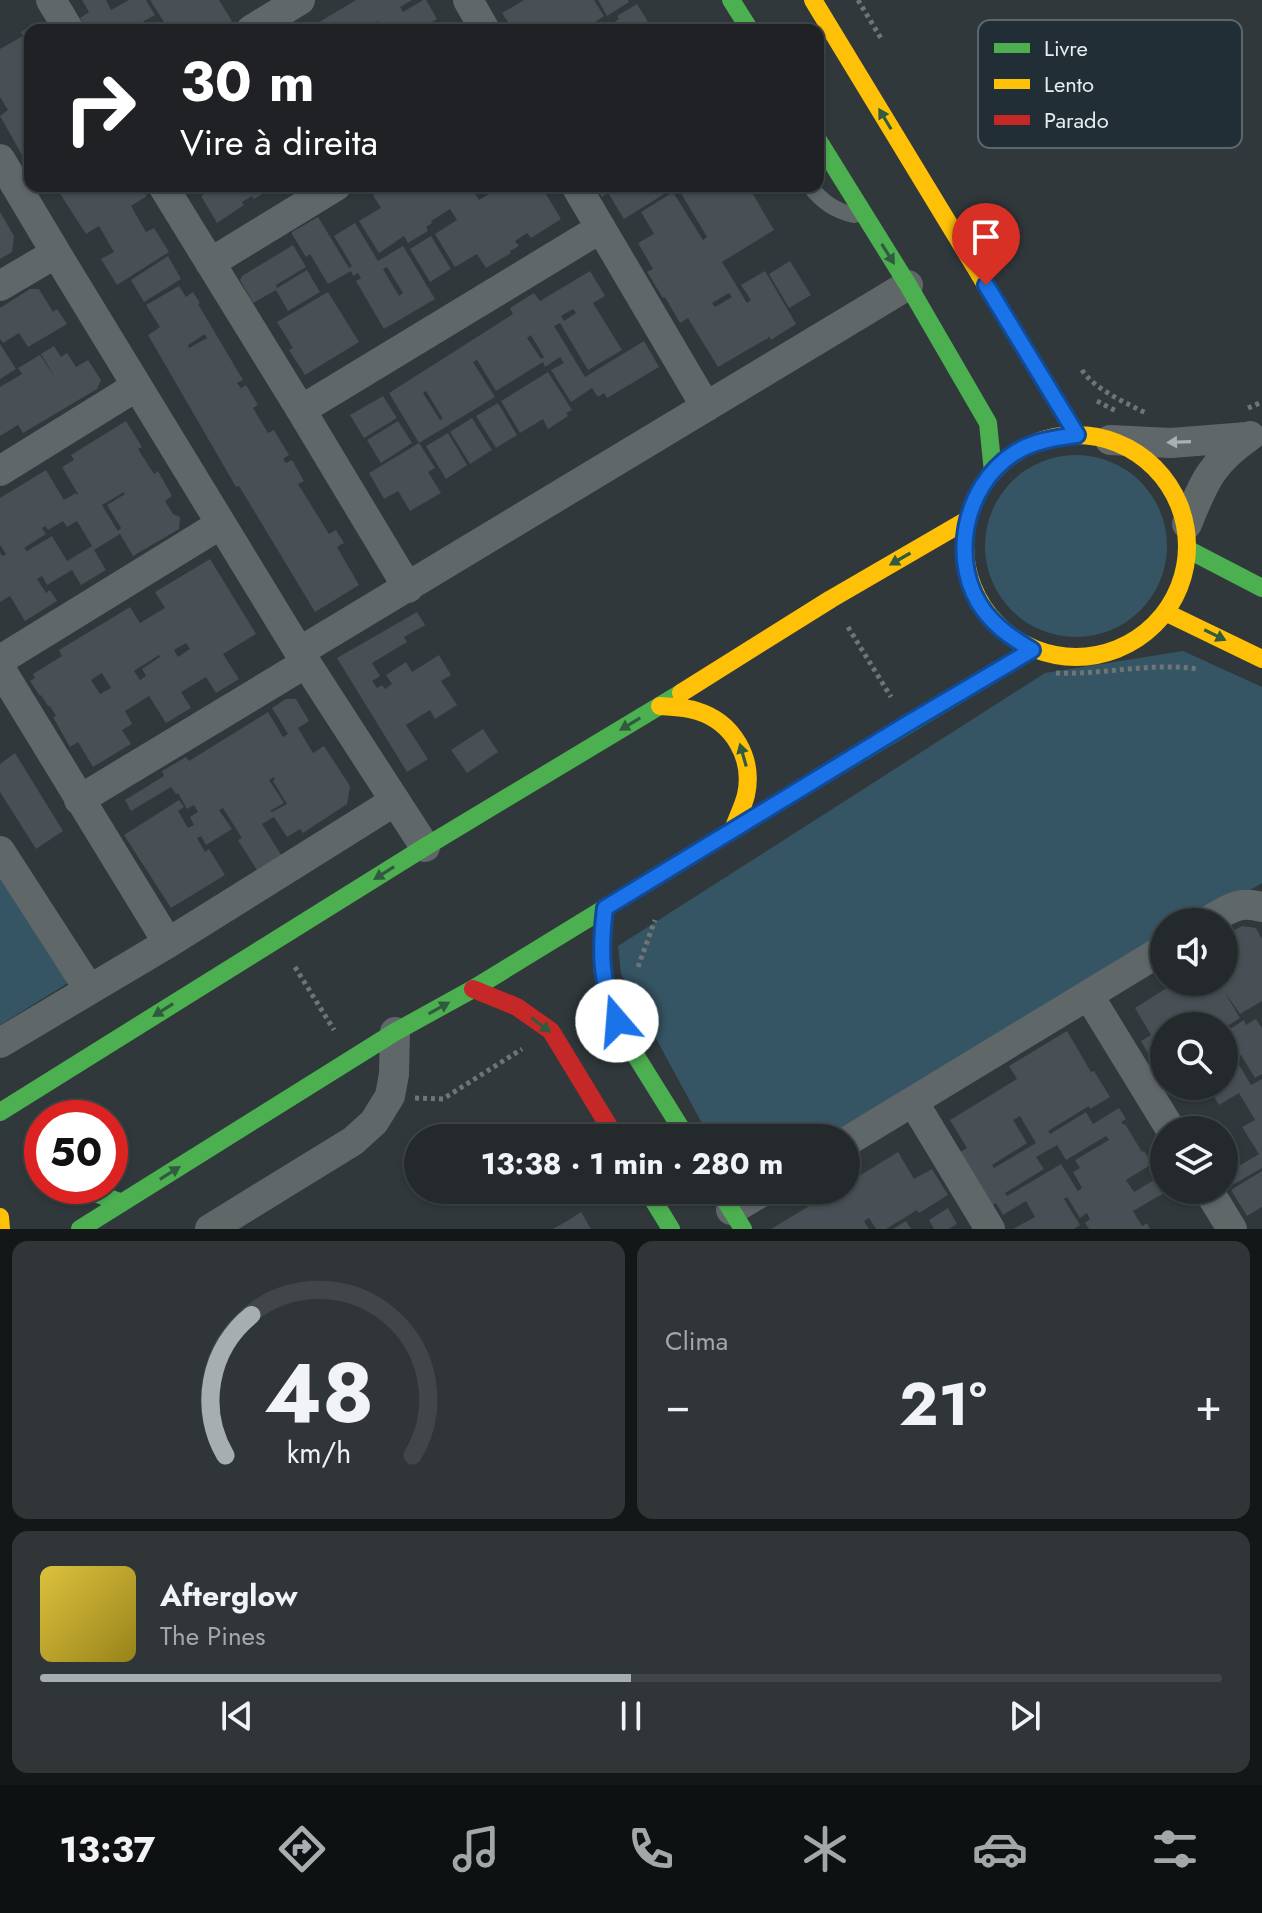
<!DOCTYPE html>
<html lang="pt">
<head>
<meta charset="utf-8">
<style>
	:root { --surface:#242a2c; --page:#303638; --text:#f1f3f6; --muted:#a3a7a9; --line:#414648; --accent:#a6aeb1 }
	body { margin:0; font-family:Jost,sans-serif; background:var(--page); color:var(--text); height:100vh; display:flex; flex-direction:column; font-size:30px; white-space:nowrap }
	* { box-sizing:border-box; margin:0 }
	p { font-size:26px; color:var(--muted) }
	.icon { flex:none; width:44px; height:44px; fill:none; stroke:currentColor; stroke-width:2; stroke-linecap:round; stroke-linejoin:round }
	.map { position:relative; height:1229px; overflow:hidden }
	.sheet { display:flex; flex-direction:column; gap:12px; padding:12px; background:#141718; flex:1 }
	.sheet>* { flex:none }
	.banner { position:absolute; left:24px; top:24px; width:800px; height:168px; border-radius:16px; box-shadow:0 2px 6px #0004,0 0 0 2px var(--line); background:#202124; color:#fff; overflow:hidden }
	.controls { position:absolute; left:1150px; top:908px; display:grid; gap:16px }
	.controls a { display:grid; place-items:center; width:88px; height:88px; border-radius:50%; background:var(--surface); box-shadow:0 2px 6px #0004,0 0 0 2px var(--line); font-size:40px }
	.speed { position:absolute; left:24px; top:1100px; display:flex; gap:16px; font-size:40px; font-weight:700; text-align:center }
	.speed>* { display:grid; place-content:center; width:104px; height:104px; border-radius:50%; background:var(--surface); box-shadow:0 2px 6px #0004,0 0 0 2px var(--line); line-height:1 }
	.speed .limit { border:12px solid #d22; background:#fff; color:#111 }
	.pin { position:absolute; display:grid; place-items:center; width:68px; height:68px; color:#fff; margin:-82px -34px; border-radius:50% 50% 50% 0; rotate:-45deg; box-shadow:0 0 8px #0007 }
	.pin .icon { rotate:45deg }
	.me { position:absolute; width:88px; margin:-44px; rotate:342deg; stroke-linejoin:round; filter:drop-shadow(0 0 6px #0008) }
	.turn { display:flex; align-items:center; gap:28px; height:168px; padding:0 24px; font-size:36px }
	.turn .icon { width:104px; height:104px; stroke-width:2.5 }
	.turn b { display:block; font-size:56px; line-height:68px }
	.big { font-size:60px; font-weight:700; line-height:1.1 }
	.sheet .tile { flex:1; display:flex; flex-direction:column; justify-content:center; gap:12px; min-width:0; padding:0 28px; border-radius:16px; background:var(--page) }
	.sheet .dial { align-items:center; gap:0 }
	.dial svg { height:208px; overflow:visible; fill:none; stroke:var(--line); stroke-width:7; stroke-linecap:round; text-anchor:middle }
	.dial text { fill:var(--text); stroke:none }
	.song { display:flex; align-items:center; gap:24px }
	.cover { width:96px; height:96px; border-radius:12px; background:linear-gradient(135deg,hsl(50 70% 55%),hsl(50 70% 35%)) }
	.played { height:8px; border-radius:4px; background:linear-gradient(90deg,var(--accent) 50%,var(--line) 50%) }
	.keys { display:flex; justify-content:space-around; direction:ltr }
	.heat { display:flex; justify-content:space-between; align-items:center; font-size:44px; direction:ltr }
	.sheet .tiles { flex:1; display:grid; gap:12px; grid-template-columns:1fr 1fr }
	.tile:last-child { grid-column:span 2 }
	.trip { position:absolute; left:404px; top:1124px; width:456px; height:80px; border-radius:40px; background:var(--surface); box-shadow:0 2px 6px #0004,0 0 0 2px var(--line); font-weight:700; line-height:80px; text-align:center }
	.tab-bar { display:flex; height:128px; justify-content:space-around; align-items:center; background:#0e1112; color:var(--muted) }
	.tab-bar .icon { width:56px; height:56px }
	.tab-bar .active { color:var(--accent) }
	.tab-bar b { font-size:36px; color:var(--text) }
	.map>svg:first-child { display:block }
	.green { fill:#365564 }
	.building { fill:#484f55; fill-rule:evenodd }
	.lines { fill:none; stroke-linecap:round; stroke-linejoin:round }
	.path { stroke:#6f7476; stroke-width:5; stroke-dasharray:4 4; stroke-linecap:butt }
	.lane { stroke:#606768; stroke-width:16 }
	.street { stroke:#606768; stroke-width:30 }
	.fast { stroke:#4caf50; stroke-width:18 }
	.slow { stroke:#ffc107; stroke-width:18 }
	.jam { stroke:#c62828; stroke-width:18 }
	.oneway { fill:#315b3e }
	.oneway2 { fill:#a9b1b3 }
	.route-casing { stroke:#114b97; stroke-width:20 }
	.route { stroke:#1a73e8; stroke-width:14 }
	.key { fill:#222e35; stroke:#5c676d; stroke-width:2 }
	.key-label { font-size:22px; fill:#e5edf1 }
</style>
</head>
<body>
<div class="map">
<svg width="1262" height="1229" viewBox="0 0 1262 1229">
	<rect width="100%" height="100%" fill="#30383b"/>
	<path class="green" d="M985 546a91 91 0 1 1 182 0a91 91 0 1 1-182 0Z
		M1183,651l79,36v196l-65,39h-33v20l-329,196h-125l-89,-164 -3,-28 427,-273z
		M0,875l68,108 -68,42z"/>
	<path class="building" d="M82,0h24l5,10 18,-10h17l9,15 -27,15h-40l-8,-12 9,-6z
		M150,0h69l13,21 -14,9h-49z
		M356,0h56l-12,7 3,5 20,-12h3l11,19 -18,11h-35l-6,-9 -6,3 4,6h-70z
		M524,0h70l10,16 -13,9 3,5h-81l-11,-17z
		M598,0h30l1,2 -22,14z
		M637,4l16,26h-51l17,-11 -2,-3z
		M158,21l5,9h-20z
		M30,26l3,4h-3v66l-5,3 2,3 3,-1v68l-30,-53 8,-6 -8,-13v-48l23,-13 -2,-4z
		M55,186h86l6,10 -16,10 15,26 8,-4 15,24 -52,33 -16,-26 13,-7 -15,-26 -13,8z
		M218,186h58l-22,13 -2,-3 -10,6 2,3 -27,18 -16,-27z
		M388,186h82l9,14 10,-6 -5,-8h65l3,4 -6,4 15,25 -30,19 -4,-5 -12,8 4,5 -9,5 1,2 -25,15 -9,-14 -22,13 -20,-33 22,-14 -7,-11 -19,12 1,2 -6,4 2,4 -20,12 -4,-7 -25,17 -20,-32 22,-13 -8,-13z
		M595,186h82l-53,33 -16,-26 -6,4z
		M685,186h42l2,3 5,-3h14l26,44 -52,32 25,41 4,-3 -10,-15 24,-14 31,53 -25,16 -2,-4 -1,2 -50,29 -30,-49 -8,5 -15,-26 -2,1 -16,-26 6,-3 -15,-26 16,-9 -13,-22 32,-20 30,48 4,-3 -28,-47zM729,293l3,4 -17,10 -3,-4z
		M0,212l14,24 -2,16 -12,7z
		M318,217l31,51 3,-2 -18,-30 21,-13 23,38 25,-15 32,53 -51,30 -28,-48 5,-3 -3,-5 -5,3 -2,-5 -23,13 -18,-30 -4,3 -14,-23v-2zM387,267l16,26 -4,3 -16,-27z
		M431,236l20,33 -21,13 -20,-33z
		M293,245l13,22 -30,18 1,3 30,-18 13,22 -32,19 -12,-21 -23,13 -13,-23 2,-4z
		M168,256l13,23 -37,23 -13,-22z
		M790,261l21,34 -22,13 -20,-34z
		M590,271l15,25 -12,7 29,47 -34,20 -28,-47 -6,3 31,51 59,-36 15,26 -52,31 -3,-5 -6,4 -6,-9 -21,14 -20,-32 13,-7 -4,-6 -15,10 -2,-5 -47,29 -19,-31 -4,2 22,35 -76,46 -30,-50 124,-79 -3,-6 24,-15 6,8zM573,309l3,4 -12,8 -3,-5zM531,335l13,22 -3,2 -14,-21zM426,391l17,28 -3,1 -17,-27z
		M179,286l7,11 7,-5 7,11 -2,1 45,76 -6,3 4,5 5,-3 12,20 -5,3 15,25 6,-3 15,25 -6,4 3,4 6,-3 12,21 -6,3 31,50 7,-4 8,13 -7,4 22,38 -44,27 -76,-126 -3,1 -88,-152 12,-8 -14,-22zM205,334l2,4 -18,10 -1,-3z
		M30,289h9l14,23 4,-3 10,15 -39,23 -9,-14 -16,10 -3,-4v-31z
		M328,292l31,50 -54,33 -16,-25 4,-2 -16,-26z
		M0,344l16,25 -16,10z
		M54,346l7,11 6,-4 9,14 12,-7 13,20 -4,9 -74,44 -5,-8 -18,11v-49l22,-13 -4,-6 22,-13 16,24 -15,-25z
		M548,372l24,38 -6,3 2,3 -20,13 -5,-10 -23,14 -19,-32z
		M383,396l14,22 -33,20 -14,-23z
		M498,403l19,32 -21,13 -20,-32z
		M472,418l20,32 -22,14 -20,-32z
		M126,421l16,26 -4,2 16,25 4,-3 14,25 -7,5 8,13 7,3 -1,12 -46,27 -13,-22 -26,16 12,20 -25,15 -9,-15 -25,15 -5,-9 -5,3 9,14 4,-3 7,11 -32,20 -15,-25 -10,6v-50l2,4 4,-2 -6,-9v-47l46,-28 18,30 12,-7 1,2 1,-1 -16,-27 12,-7 -3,-5zM124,492l1,2 -18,11 14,23 -3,3 -16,-26zM63,521l4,6 10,-6 15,25 -25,15 -15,-25 -25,15 -3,-3 22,-14 -4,-6 3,-2 3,4z
		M398,421l14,22 -31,20 -14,-23z
		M448,433l19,32 -21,14 -20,-33z
		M419,443l16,25 -7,4 13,21 -31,18 -12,-20 -14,8 -15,-26z
		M210,559l46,75 -33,20 16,25 -23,14 -10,-16 -25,15 10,16 -25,15 -17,-27 -24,15 7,13 -10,6 9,14 -38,23 -15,-25 -8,5 -17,-30 3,-1 -6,-10h-2l-7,-11 -1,1 -10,-15 5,-3 -2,-4 29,-18 -3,-6 71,-43 10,16 25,-15 -10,-16zM186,643l4,6 -12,8 -4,-7zM159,655l1,2 -18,12 4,7 -6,4 -6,-9zM102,673l9,15 -11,6 -9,-14z
		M417,612l8,13 -21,12 3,5 -35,21 8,13 -8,5 5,7 5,-3 3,4 7,-5 -6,-9 20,-13 6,10 27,-17 12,20 -10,6 16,24 -22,14 -5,-9 -24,15 22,34 -21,13 -70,-114z
		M286,699h10l13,22 -11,7 15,25 11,-7 26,40 -3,18 -44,29 -3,-4 -13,8 -13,-20 -12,7 21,34 -25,14 -20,-32 4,-2 -19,-30 -4,2 13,19 -26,16 -5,-9 -4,2 8,14 4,-3 16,26 -54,33 -47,-73 55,-35 5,7 -6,4 10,17 6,-3 -4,-8 8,-5 -4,-7 -7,4 -9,-16 -2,1 -5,-7 -40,24 -6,-11 39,-24 -2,-5 24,-14 3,4 79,-49 15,25 5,-3 -16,-26zM274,777l1,2 -2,2 14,23 -15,8 -2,-1 14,-8 -15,-23z
		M483,729l15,23 -31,21 -16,-23z
		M15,753l48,78 -27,18 -36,-57v-28z
		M1242,926l14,2 6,11v62l-22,13 -16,-23 16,27 -16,10 3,3 17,-11 2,5 10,-6 6,9v46l-7,4 -14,-23 -6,3 16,27 11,-6v89l-33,19 -5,-12 35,-21 -17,-27 13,-7 -16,-27 -20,12 -11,-19h16v-60h-24l-9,-15 -2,1 9,14h-34v26l-7,4 -2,-4 -6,3 -8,-14 10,-6 -16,-27 38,-24 5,10 3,-2 -6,-10h49v-46z
		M1067,1031l24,41 3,-1 16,26 -20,12 -1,-3 -41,25 2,3 36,-22 7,12 26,-16 7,11 -5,3 3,3 1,-1 17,28 2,-1 8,13 -26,16 8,12 30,-18v16h5l-36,21 9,15 5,-3 3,6h-61l-4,-6 5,-4 -3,-6 -7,5 -13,-21 -3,2 16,26 -6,4h-61l22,-12 -9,-16 -23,14 -7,-12 -4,2 -32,-53 7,-4 -17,-28 67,-41 -8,-13zM1020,1116l16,27 -42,25 -2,-3 35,-22 -14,-23zM1106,1136l3,4 -34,20 5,8 -7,4 9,16 -4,3 -17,-27 -54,32 -2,-3 39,-24 -8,-12 21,-12 9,15z
		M898,1152l16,27 18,-10 16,26 -29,18 -2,-3 -31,19h-10l-7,-11 -5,3 5,8h-98l65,-39h10v-6z
		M1262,1171v36l-15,9 -16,-26z
		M948,1208l9,16 -8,5h-15l-5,-9z
		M581,1212l10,17h-38l14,-8z
		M906,1221l5,8h-18z"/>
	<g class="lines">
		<path class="path" d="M858,0l24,40
			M1082,370c12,19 44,33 64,43
			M1097,401l19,10
			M1248,408l14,-6
			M848,627l43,70
			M1056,673c47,2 96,-11 142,-4
			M295,967l39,63
			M638,967l17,-47
			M415,1098l28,1 79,-50"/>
		<path class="lane" d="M810,186c11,15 25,25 44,29"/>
		<path class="street" d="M51,0l18,30
			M468,0l17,30
			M251,30l49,-30
			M0,159l56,94 250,410 119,184
			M163,186l138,224 107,178
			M576,186l130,221
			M210,263l126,-77
			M0,286l56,-33
			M301,410l300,-182
			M1110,440l61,3 76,-6
			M0,471l137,-85
			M1187,524c17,-42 24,-61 63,-88
			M299,652l609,-367
			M0,660l221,-136
			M0,668l168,275
			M79,800l227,-137
			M0,851l89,138
			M1207,922c20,-12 31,-22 55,-15
			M1089,996l82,134
			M0,1043l168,-100 227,-142
			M914,1103l76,126
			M846,1142l318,-193
			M1208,1190l24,39
			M731,1210l34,-20
			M210,1229l143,-88 21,-19 16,-26 4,-22 1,-42"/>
		<path class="fast" d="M731,0l19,30
			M818,140l90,145 80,138 5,49
			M1189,550l73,38
			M786,798l246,-148
			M605,908l-3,28v31l6,34 18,39 61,98
			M0,1112l425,-265 256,-154
			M77,1186l45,17
			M647,1190l24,39
			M719,1190l24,39
			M80,1229l315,-197 78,-43 155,-95"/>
		<path class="slow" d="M813,0l264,435
			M965 546a111 111 0 1 1 222 0a111 111 0 1 1-222 0Z
			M1167,613l95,46
			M681,693l150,-94 136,-79
			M660,706c12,1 25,1 37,5 36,11 57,47 49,84 -3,12 -9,23 -13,35
			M0,1217l1,12"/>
		<path class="jam" d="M628,894l158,-96
			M473,989l44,18 34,24 65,107"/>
	</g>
	<defs><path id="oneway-solid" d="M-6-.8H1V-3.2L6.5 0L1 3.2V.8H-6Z" transform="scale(2)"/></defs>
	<g class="oneway">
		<use href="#oneway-solid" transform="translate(885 119) rotate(-121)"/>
		<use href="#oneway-solid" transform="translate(888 254) rotate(58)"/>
		<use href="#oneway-solid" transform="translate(900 559) rotate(150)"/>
		<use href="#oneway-solid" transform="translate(1215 635) rotate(26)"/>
		<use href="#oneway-solid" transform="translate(630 724) rotate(149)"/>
		<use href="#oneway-solid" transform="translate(743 755) rotate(-106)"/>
		<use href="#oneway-solid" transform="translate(384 873) rotate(148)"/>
		<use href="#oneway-solid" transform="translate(439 1008) rotate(-29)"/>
		<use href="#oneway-solid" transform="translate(163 1010) rotate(148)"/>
		<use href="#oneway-solid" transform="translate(541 1025) rotate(37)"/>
		<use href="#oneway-solid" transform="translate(170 1173) rotate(-32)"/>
	</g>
	<use class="oneway2" href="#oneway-solid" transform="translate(1179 442) rotate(178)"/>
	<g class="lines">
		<defs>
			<path id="route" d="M617,1021c-17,-37 -17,-73 -12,-113l302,-184 125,-74c-18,-11 -34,-21 -47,-38 -37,-48 -22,-125 28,-158 19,-13 42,-16 64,-19l-91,-150"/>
		</defs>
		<use href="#route" class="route-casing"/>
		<use href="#route" class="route"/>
	</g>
	<rect x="978" y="20" width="264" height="128" rx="12" class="key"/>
	<rect x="994" y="43" width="36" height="10" fill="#4caf50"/>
	<rect x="994" y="79" width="36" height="10" fill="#ffc107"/>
	<rect x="994" y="115" width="36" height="10" fill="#c62828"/>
	<g class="key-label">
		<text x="1044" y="56">Livre</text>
		<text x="1044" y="92">Lento</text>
		<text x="1044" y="128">Parado</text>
	</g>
</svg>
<div class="controls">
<a><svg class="icon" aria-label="sound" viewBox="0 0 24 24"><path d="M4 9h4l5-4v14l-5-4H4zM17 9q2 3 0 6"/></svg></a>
<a><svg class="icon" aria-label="search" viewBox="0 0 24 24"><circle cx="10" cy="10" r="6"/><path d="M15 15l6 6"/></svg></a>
<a><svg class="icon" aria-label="layers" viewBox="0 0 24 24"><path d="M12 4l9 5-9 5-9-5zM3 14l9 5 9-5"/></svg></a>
</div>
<div class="speed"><div class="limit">50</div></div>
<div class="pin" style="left:986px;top:285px;background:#d93025"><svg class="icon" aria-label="arrive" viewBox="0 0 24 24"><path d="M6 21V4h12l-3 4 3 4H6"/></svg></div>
<svg class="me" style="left:617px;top:1021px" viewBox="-20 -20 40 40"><circle r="19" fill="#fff"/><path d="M0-13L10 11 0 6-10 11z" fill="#1a73e8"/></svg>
<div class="trip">13:38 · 1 min · 280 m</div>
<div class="banner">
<div class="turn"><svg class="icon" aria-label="right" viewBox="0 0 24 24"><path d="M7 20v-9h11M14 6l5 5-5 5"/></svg><div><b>30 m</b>Vire à direita</div></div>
</div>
</div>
<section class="sheet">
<div class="tiles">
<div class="tile dial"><svg viewBox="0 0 100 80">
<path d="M14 69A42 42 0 1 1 86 69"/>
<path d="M14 69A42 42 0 0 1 24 15" stroke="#a6aeb1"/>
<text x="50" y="56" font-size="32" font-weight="700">48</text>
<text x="50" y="72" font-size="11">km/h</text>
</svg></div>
<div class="tile"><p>Clima</p>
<div class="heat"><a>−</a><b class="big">21°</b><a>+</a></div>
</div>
<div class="tile">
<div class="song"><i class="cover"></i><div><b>Afterglow</b><p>The Pines</p></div></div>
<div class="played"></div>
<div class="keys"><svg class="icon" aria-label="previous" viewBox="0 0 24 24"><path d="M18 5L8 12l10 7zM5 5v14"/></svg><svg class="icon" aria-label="pause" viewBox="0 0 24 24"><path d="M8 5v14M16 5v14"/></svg><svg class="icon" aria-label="next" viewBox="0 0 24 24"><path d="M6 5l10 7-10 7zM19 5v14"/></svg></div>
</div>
</div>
</section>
<nav class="tab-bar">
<b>13:37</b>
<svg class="icon active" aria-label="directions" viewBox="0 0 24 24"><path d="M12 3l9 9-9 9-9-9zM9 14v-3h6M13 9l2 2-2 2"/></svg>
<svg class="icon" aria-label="music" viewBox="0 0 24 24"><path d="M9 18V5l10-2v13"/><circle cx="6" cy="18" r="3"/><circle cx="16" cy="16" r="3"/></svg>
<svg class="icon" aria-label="phone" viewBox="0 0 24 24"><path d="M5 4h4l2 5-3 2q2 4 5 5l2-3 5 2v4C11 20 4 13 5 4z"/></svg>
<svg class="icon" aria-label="climate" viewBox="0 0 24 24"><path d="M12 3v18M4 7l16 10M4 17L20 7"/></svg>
<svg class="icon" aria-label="car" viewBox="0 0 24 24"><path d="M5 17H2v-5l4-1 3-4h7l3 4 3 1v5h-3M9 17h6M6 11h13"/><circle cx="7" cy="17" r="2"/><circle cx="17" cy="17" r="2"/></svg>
<svg class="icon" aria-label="filters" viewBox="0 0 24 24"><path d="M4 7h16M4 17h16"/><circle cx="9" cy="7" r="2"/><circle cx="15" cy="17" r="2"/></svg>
</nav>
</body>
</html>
